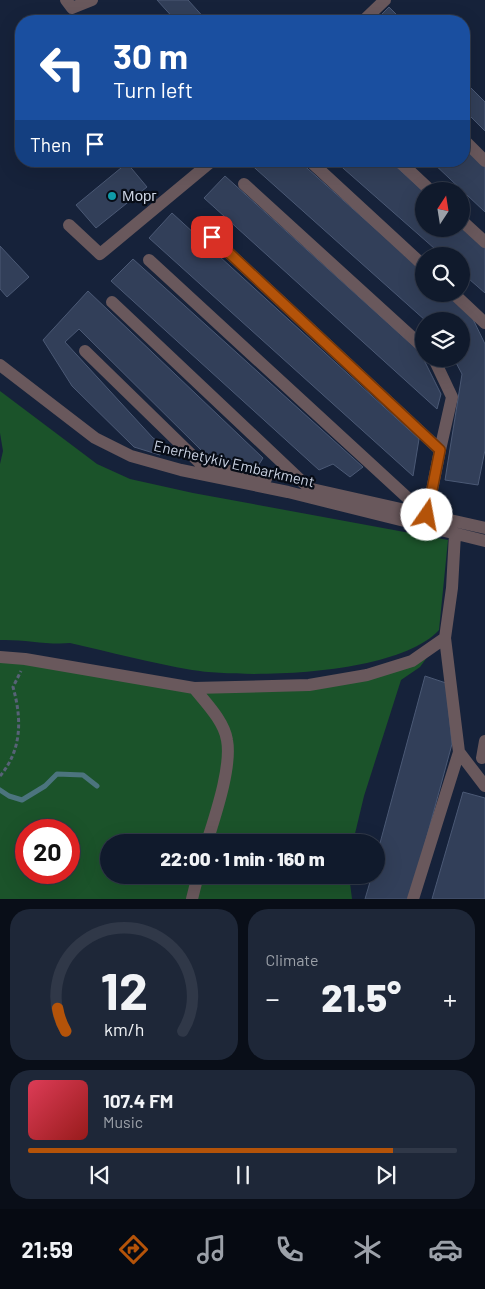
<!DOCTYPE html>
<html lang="en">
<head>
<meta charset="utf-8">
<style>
	:root { --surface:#101a2c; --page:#1e2738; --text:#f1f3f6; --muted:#9ca1a9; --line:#303848; --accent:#b45309 }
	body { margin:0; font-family:Barlow,sans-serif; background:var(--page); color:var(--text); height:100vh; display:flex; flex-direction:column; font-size:19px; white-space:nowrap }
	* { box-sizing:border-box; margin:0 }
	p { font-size:16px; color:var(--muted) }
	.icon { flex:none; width:28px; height:28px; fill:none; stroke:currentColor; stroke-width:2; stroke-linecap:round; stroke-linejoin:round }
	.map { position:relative; height:899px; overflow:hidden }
	.drawer { display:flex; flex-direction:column; gap:10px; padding:10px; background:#090e18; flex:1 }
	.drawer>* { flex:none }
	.guide { position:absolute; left:15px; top:15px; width:455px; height:152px; border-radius:20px; box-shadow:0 5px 20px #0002,0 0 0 1px var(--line); background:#1a4fa0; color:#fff; overflow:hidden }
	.needle { width:32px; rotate:12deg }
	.controls { position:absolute; left:415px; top:182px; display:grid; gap:10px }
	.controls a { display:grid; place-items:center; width:55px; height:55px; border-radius:50%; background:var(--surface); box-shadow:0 5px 20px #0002,0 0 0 1px var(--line); font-size:25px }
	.speed { position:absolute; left:15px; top:819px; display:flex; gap:10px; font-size:25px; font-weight:700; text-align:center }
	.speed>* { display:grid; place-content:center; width:65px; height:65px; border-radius:50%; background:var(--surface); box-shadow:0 5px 20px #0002,0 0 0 1px var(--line); line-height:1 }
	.speed .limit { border:8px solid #d22; background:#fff; color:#111 }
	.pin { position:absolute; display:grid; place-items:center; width:42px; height:42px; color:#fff; margin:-21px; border-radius:10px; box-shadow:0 2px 8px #0006 }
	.me { position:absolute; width:55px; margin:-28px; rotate:12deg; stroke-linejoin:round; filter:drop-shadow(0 0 4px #0008) }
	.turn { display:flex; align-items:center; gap:18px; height:105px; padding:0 15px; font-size:22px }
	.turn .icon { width:65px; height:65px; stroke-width:2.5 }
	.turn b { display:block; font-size:35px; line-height:42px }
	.then { display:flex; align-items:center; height:48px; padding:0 15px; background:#0003; gap:10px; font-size:19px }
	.big { font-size:38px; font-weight:800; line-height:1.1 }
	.drawer .card { flex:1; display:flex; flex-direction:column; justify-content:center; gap:8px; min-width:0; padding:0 18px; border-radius:20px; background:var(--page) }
	.drawer .dial { align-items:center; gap:0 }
	.dial svg { height:130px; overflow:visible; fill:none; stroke:var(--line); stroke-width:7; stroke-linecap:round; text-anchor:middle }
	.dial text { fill:var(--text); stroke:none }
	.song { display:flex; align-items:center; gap:15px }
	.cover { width:60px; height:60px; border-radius:8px; background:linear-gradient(135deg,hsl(350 70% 55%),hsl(0 70% 35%)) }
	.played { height:5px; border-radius:2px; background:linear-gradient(90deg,var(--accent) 85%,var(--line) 85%) }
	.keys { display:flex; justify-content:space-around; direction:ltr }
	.heat { display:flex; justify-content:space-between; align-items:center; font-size:28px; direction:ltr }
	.drawer .tiles { flex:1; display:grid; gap:10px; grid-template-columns:1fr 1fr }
	.card:last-child { grid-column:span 2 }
	.trip { position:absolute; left:100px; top:834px; width:285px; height:50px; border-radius:25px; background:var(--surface); box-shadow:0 5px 20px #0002,0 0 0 1px var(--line); font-weight:800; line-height:50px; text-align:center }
	.tab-bar { display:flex; height:80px; justify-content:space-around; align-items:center; background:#060a12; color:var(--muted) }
	.tab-bar .icon { width:35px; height:35px }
	.tab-bar .selected { color:var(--accent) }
	.tab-bar b { font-size:22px; color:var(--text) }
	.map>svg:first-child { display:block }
	.green { fill:#1b532a; fill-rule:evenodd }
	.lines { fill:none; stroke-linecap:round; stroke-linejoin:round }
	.stream { stroke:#4c747e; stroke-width:5 }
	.building { fill:#323f59; stroke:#4b5975 }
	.path { stroke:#576277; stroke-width:3; stroke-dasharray:4 2.5; stroke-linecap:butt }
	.minor { stroke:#69585c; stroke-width:12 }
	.route-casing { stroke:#753606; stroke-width:12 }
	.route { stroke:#b45309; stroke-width:9 }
	.culture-dot { fill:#0f9aa8; stroke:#070c16; stroke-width:2 }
	.labels { text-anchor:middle; stroke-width:4.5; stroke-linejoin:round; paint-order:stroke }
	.poi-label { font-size:15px; fill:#cbd3e3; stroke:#070c16; text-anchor:start }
	.street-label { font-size:15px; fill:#cbd3e3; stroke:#070c16 }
</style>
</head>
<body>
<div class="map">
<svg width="485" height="899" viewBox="0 0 485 899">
	<rect width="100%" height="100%" fill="#16223a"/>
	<path class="green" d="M0,391l97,73 33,15 63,14 255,47 -9,90c-41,45 -189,49 -247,40 -41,-7 -82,-18 -122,-27 -24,2 -47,-4 -70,-3v-176l3,-13 -3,-18z
		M428,656l-8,11 -19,13 -37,116 -11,46h-244v33h240l3,24h-352v-238l163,21 159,1zM26,830h43v42h-43z"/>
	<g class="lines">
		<path class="stream" d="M0,790l9,6 13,4 23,-14 12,-12 26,1 14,11"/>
	</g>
	<path class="building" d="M157,0h31l19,21h-31z
		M389,7l14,14h-28z
		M464,81l21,21v29l-21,-21z
		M464,146l21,20v46l-54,-51h33z
		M247,161h52l125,111v22h24l22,19 15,31v106l-7,35 -33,-5 17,-106 -8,-15h7v-38h-35z
		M335,161h55l34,31v37h37v-3l24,22v45l-24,-21v-16h-18z
		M127,163l20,24 -51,41 -20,-23z
		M225,176l195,176 21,42 -4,15 -233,-211z
		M172,213l247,226 -6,37 -264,-238z
		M0,246l29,31 -22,20 -7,-8z
		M133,259l230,208 -13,10 -17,-13 -14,6 -208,-189z
		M88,291l175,167 -5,8 -54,-13 -125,-124 -14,13 88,96 9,6 -2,11 -26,-8 -62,-61 -29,-46z
		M425,676l21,7 6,61 -42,155h-45l7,-24h4v-17z
		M463,792l22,6v101h-53z"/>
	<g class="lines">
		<path class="path" d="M0,776c22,-26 22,-57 13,-89l8,-16"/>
		<path class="minor" d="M66,0l6,8 20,-8
			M363,21l22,-21
			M464,140l21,21
			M310,161l114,105
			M399,161l32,30
			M244,184l180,164
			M461,220l24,22
			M198,224l242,226 -13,65
			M69,225l31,29 112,-93
			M149,260l276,254
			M454,294l31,29
			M112,302l198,187
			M85,351l117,114 64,14
			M434,359l18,38 -12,53
			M0,365l95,73 36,18 50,14 107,22 197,49
			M312,489l173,39
			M445,638l14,114 26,34
			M0,657l25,2 169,29 115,-3 58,-10 45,-14 33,-23 7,-50 3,-54
			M194,688c12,15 30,33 33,52 5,27 -12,76 -20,102
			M482,758l3,-17
			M192,899l6,-24
			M413,899l46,-147"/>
	</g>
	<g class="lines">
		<defs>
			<path id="route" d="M212,237l228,213 -13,65"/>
		</defs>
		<use href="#route" class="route-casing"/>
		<use href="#route" class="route"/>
	</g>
	<circle class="culture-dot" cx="112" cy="196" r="5"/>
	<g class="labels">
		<g class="poi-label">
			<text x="122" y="201">Морг</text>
		</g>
		<g class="street-label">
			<text transform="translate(234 464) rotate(13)" y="5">Enerhetykiv Embarkment</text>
		</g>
	</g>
</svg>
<div class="controls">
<a><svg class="needle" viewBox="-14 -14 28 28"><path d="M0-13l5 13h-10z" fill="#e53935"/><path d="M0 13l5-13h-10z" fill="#9ca1a9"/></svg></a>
<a><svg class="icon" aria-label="search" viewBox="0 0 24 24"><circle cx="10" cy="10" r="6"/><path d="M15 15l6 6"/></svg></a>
<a><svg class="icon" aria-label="layers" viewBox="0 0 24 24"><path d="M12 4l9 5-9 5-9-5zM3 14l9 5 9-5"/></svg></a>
</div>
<div class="speed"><div class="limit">20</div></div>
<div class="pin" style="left:212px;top:237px;background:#d93025"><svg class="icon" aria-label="arrive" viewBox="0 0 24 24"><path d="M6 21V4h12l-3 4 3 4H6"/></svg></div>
<svg class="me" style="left:427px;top:515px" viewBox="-20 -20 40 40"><circle r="19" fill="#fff"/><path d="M0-13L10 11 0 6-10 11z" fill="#b45309"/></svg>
<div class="trip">22:00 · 1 min · 160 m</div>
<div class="guide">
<div class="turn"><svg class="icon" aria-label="left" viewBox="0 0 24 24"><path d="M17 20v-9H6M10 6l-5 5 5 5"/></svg><div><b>30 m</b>Turn left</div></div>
<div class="then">Then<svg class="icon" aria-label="arrive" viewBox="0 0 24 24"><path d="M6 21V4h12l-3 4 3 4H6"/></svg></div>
</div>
</div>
<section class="drawer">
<div class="tiles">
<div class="card dial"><svg viewBox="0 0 100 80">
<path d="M14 69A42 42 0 1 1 86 69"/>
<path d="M14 69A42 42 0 0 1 9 55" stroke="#b45309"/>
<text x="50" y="56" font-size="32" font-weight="700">12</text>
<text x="50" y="72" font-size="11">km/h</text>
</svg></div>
<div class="card"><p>Climate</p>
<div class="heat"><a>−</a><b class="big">21.5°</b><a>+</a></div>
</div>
<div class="card">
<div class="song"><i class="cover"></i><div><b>107.4 FM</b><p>Music</p></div></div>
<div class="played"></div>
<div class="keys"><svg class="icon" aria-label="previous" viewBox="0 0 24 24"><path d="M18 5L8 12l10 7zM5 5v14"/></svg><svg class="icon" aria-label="pause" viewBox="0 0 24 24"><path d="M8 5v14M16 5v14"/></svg><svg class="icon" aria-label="next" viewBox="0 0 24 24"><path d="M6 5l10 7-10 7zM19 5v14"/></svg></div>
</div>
</div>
</section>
<nav class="tab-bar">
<b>21:59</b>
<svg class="icon selected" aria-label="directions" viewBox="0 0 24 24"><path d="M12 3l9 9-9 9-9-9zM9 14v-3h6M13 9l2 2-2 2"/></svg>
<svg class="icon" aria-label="music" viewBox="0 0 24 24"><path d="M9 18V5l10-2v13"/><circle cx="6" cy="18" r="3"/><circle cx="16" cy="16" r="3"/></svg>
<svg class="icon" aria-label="phone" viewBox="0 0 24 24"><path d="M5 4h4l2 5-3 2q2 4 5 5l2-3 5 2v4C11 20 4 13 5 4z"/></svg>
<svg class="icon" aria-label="climate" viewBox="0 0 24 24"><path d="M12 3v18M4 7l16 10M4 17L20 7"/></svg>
<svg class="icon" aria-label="car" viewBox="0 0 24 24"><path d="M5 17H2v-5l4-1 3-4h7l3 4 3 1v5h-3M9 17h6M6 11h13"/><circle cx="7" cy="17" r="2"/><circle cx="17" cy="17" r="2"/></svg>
</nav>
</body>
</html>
